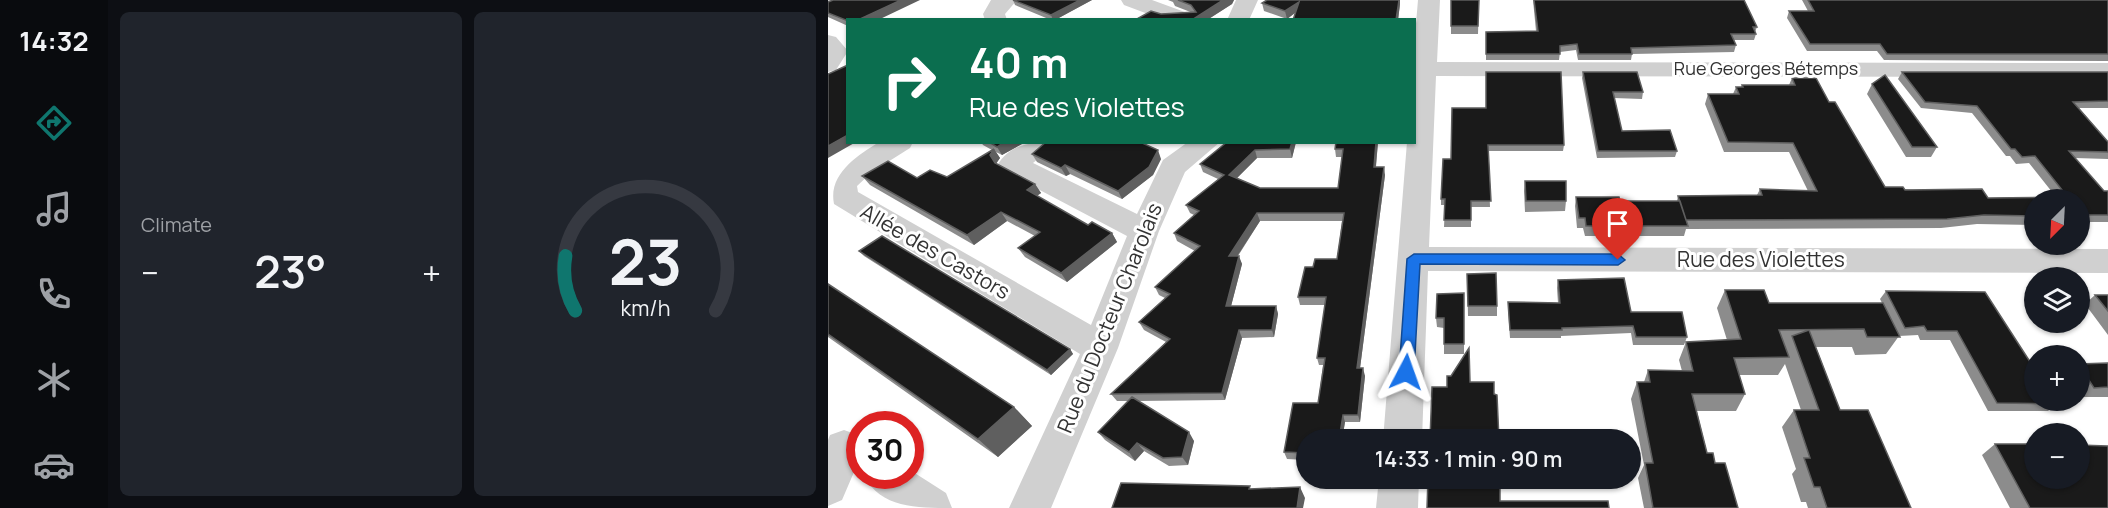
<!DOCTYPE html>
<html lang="en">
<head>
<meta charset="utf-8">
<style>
	:root { --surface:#171b24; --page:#20242c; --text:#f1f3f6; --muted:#9ea1a6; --line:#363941; --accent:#0f766e }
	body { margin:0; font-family:Manrope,sans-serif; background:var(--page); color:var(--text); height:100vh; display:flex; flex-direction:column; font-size:22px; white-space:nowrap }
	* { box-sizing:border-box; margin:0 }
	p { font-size:20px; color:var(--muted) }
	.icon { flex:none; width:33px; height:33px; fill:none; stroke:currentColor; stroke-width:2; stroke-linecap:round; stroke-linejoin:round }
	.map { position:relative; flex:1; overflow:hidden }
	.sheet { display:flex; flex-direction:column; gap:12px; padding:12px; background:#0d0f14; width:720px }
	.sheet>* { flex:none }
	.top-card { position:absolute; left:18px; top:18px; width:570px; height:126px; border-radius:0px; box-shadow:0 2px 4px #0004; background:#0b6e4f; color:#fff; overflow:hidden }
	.needle { width:39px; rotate:204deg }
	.buttons { position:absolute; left:1196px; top:189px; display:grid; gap:12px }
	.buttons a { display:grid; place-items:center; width:66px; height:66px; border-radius:50%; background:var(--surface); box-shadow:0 2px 4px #0004; font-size:30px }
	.speed { position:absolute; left:18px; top:411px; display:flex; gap:12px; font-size:30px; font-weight:700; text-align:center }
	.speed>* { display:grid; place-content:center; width:78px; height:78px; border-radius:50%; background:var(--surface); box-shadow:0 2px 4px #0004; line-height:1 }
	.speed .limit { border:9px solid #d22; background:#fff; color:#111 }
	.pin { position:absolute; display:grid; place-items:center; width:51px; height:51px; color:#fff; margin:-62px -26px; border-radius:50% 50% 50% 0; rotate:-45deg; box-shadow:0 0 6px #0007 }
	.pin .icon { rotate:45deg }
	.me { position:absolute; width:66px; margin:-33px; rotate:4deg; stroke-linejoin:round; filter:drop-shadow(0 0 4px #0008) }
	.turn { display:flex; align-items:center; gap:21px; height:126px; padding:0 24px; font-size:27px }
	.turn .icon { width:78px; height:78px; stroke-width:2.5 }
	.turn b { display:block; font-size:42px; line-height:51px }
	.big { font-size:45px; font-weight:600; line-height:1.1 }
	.sheet .widget { flex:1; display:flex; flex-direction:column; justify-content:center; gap:9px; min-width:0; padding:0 21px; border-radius:9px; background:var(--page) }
	.sheet .dial { align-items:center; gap:0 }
	.dial svg { height:156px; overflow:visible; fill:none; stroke:var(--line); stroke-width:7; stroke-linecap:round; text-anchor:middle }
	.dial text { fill:var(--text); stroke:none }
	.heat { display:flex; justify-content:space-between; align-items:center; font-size:33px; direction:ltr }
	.sheet .tiles { flex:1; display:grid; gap:12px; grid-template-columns:repeat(2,1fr) }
	.trip { position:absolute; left:468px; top:429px; width:345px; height:60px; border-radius:30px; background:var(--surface); box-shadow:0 2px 4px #0004; font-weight:600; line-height:60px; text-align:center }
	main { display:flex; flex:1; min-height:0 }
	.menu { display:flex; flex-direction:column; width:108px; justify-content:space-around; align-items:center; background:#090b0e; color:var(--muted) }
	.menu .icon { width:42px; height:42px }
	.menu .current { color:var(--accent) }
	.menu b { font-size:27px; color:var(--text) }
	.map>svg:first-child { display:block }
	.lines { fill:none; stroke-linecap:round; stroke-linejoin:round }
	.minor { fill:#d0d0d0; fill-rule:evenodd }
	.wall { fill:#8c8c8c }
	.shaded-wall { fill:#5f5f5f }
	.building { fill:#1a1a1a; stroke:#5f5f5f; stroke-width:1.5 }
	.route { fill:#1a73e8; stroke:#114b97; stroke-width:1.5 }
	.labels { text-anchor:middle; stroke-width:6; stroke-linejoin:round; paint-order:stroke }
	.far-street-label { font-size:18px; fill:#333; stroke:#fff }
	.street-label { font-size:21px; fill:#333; stroke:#fff }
</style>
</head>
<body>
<main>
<nav class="menu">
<b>14:32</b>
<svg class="icon current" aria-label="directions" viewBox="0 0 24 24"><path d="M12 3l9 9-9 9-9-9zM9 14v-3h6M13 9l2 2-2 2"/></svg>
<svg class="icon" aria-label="music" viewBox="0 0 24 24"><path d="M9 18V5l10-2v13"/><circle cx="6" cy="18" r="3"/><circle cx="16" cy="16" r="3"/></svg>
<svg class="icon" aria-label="phone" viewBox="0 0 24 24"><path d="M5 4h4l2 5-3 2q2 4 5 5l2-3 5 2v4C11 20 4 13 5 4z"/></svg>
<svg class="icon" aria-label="climate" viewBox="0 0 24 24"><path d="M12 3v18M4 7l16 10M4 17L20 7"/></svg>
<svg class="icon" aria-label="car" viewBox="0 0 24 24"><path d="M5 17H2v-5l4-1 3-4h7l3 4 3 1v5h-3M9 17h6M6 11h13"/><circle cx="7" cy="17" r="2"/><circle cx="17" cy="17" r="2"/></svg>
</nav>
<section class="sheet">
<div class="tiles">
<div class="widget"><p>Climate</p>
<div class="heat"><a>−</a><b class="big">23°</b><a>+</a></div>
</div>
<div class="widget dial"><svg viewBox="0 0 100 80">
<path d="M14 69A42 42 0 1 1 86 69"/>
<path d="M14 69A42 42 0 0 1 9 41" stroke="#0f766e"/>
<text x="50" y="56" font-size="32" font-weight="700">23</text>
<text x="50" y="72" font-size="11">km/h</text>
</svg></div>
</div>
</section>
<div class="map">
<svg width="1280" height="508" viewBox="0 0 1280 508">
	<rect width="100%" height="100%" fill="#fff"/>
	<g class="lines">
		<path class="minor" d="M0,0h13l-3,5 -10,2z
			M163,0h26l-12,14 2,6h-22l-2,-6z
			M293,0h31l41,15 3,5h-32l-40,-15z
			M408,0h22l-9,20h-22z
			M590,0h22l-3,62 671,1v14l-672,-1 -7,171 679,2v24l-680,-2 -6,169h-39l24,-298h7v-95z
			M0,35l8,2 12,14 -12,19 -8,2z
			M51,142h34l-3,6 -38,24 -15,14 1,6 233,133 36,-89 -125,-66 -4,-6c14,-22 37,-22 60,-22l-25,21 104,51 26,-54 25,-18h32l-35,30 -26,59 -41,117 -67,160h-42l71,-154 -246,-150c-6,-30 23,-48 45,-62z
			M16,430l14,5 2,23 -18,42 -14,6v-66l2,-5z
			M82,470l36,23 6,15c-36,0 -71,0 -88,-32h46z
			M551,478h40l-1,30h-42z"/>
	</g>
	<path class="wall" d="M185,0h79l-37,20h-4l-36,-15z
		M340,0h66l-2,4 -25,16h-72l26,-6 32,-1 -18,-7 -2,-4z
		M623,0h28l-1,34h-27z
		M705,0h211l13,27 -2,5 1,2 -2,6h-20l2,5 -2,7 -102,2 -1,6h-53l-2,-10 -16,2 -1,8h-73v-28l50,-1z
		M974,0h306v61l-224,-1 -7,-9h-70l-20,-33 2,-7h19z
		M0,2l20,18v6l-20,-9z
		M434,3l138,1 -2,16h-105l2,-7 -8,6 -23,-8z
		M755,72l60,20 -1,7 -28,-1 8,33 55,20 -2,6 -78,1 -15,-80z
		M1074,72h206v36h-29l29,34v17l-33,-1 29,33h4v31h-29v-22h-45v25l-57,-1 -36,4 -255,1 -2,7h-99l-2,-8h-6l-2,-22 1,-9 44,4h57l1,-5 79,-1 3,-6 48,2 -19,-39h-65l-19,-48 3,-10h25l3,-7h5l1,-2h47l3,-7 37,24 56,85 103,11 68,-1 -27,-34 -13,1 -6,-8h-4l-34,-43 -51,-5 -23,-29z
		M1044,84l65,63 -6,10h-25l-39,-63z
		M658,108l78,37 -1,6h-75l2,56h-19v20h-27l1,-22h-4v-6l10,-40z
		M153,142h44l-23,13 -6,-3 4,6 -4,5 39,21 6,9 -4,3 51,29 24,8 5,9 -50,40 -42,-25 -7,-9 17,-12 -28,-15 -33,24 -104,-60 -8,-9 55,2 30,-1 45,-27 -9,-5z
		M399,142h69l-4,16h-35l-20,20 23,10h78l4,-31h-6l-1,-8 43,-7 -2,25 9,8 -25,193 5,8 -5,46h-15l-3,18h-36v20l-19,-1 -3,-7 34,-49 5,-38h-4l-2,-7 8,-53h-25l-2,-8 15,-30 24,-8 5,-38h-82l-22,35 4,8 -11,42h45l2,8 -4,23 -32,1 -17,62 -86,1 55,40 -6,24 -19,1 -25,-15 -9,10 -30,-21 -7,-8 30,-31h-11l-6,-7 55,-52 -22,-12 -5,-8 26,-24 -6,-3 -4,-8 40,-36 -18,-10 -3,-8 20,-18 -4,-2 -4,-8 32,-26 -15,-7 -3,-8z
		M204,154l129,5 -8,16 -31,24 -52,-25 -4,2 -29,-14z
		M697,181l41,20 -1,10 -40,1 -1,-21z
		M31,251l211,98 3,5 -22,21 -187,-119z
		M639,274l30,32v10h-29z
		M730,280l129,57 -3,8h-51l-2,-12 -70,3v2h-51l-2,-28v-8l50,1 -1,-15z
		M0,284l186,123 18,19 -34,31 -170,-120z
		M897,290l44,13h113l-2,-4 6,-8 99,1 72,112 -9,7h-60l-38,-71h-30l-2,-5 -19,1 -13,18 -31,1 -3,-8h-36l24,63 71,98h-103l-2,-6h-5l-9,-28 4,-5 -14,-42 12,-17h7l-16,-46 -7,11h-39l6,19 -9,17h-39l10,42 8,10 23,45h-94l-6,-30 6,-13 -13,-66 6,-17h7l4,-12 34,1 -3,-11 7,-18 41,-2 -10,-32z
		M636,293v61h-20v-26l-7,-1 -1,-9z
		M1267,295h13v40l-23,-31z
		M1280,363v34h-25l-4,-6v-27z
		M1167,444l113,64h-98l-28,-53z"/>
	<path class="shaded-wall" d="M73,0h19l-42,20h-20z
		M252,0h12l-37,20h-2l-2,-5z
		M395,0h11l-2,4 -25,16h-15z
		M571,0h1v4l-2,16h-2z
		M471,2l1,7 -13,10 -2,-8z
		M20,135v7h8l-28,16v-12z
		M176,142l20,1 -22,12 -5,-8z
		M464,142h4l-4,16 -2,-9z
		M548,142h2l-3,33 -1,-8z
		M166,149l6,9 -4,6 -6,-9z
		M330,150l3,9 -8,16 -31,24 -4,-8z
		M427,150l2,8 -25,25 -3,-8z
		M237,165l5,9 -4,2 -5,-8z
		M556,167l1,8 -26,201 -2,-8z
		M207,184l6,9 -9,6 -5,-9z
		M173,212l6,9 -33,24 -7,-10z
		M429,213l3,8 -28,43 -3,-8z
		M284,233l5,9 -50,40 -6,-9z
		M411,256l3,8 -13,50 -3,-8z
		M448,306l2,8 -4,23 -2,-7z
		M411,330l3,8 -17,62 -3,-7z
		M242,349l3,5 -22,21 -4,-5z
		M535,368l2,8 -5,46 -2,-7z
		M186,407l18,19 -34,31 -20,-18z
		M515,415l2,7 -3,18h-3z
		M361,432l5,9 -6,24 -6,-8z
		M309,443l7,8 -9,10 -6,-9z
		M472,487l5,11 -2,10h-6z"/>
	<path class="building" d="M5,0h68l-43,20h-10v1l-20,-8v-11z
		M185,0h67l-29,15z
		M350,0h45l-31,20h-57l16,-9 10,3 35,-2 -5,-7z
		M439,0h132l-3,20h-103l6,-18 -14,9 -23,-8z
		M623,0h28l-1,26h-27z
		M706,0h210l13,27h-4l3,7h-25l5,11 -105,3 1,6h-53l-2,-10 -17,2v8h-74v-22l52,-1z
		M980,0h300v54h-221l-7,-10h-70l-21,-33h25z
		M20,65v70l-20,11v-72z
		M658,72h75l3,73h-76l3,56h-20v19h-27l1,-21h-4l2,-40h8l1,-51h34z
		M755,72h54l6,20h-30l9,39 48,-1 7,21h-79z
		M1074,72h206v29l-35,1 35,40v10l-39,-1 35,40h4v24h-26l-3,-4v-11h-9l-35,-44 -13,1 -7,-8h-4l-34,-43 -52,-4z
		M1057,75l52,72h-25l-40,-63z
		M964,78h24l13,24h6l50,85h18l2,3 77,-1 6,9 80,-1 2,3h-36v16l-50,-1 -37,4 -261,1 -8,-24 84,-1 -2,-6 57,2 -24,-48 -65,-1 -20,-48h31l-3,-7h7l-1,-2h53z
		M161,142h15l-7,5z
		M218,142h94l18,8 -9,17 -31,24 -53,-26 -4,3 -29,-14z
		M399,142h65l-2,7 -35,1 -26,25 31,13h78l5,-39h-8l1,-7h40l-2,25h10l-27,201h6l-5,47h-15l-4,25h-33v13l-22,-1 9,-49h25l7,-45h-8l9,-61h-28l7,-30h8l2,-8h22l7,-46h-87l-28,43h10l-13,50h50l-4,24h-33l-17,63 -111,1 59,-55 -31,-17 31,-28 -15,-7 45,-41 -26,-13 25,-22 -13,-6 38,-30 -24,-11z
		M166,149l-4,6 5,8 40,21 -8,6 61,35 4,-3 20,11 -51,40 -43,-25 22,-16 -39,-20 -34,23 -105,-59 26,-15 29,17 13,-8 17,7z
		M697,181h41v20h-40z
		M748,197h43l1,4h60l8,25h-102l-1,-8h-6z
		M1251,211l5,6h-5z
		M54,236l188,113 -23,21 -188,-119z
		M668,273l1,33h-29l-1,-32z
		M796,278l7,34h51l5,25h-51l-3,-11 -71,2v2h-52l-2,-28 52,1 -2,-23z
		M0,284l186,123 -36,32 -150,-105z
		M897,290h39l5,13h114l17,34h-33l-3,-8 -85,1 10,27 -55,1 11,36h-53l15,59h6l2,10h10l13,45h-85l-8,-45h8l-16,-81h13l-2,-12 45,1 -7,-29 55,-3z
		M1058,291l99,1 49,76v32h21l2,4 -60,-1 -40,-72h-30l-3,-5 -19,2z
		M636,293v51h-20v-26h-8l1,-24z
		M1267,295h13v16z
		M981,330l31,80h28l43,98h-84l-7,-21h-6l-10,-29h6l-16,-48h25l-27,-74z
		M641,348l1,34h24v12l3,1 2,45h-69l2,-53h15v-11h4z
		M1280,363v24l-14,1 -15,-23v-1z
		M304,397l57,35 -7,25 -19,1 -26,-15 -8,9 -31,-20z
		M1167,444h39v34h45v-33l29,1v62h-78z
		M600,478h72v23h108l1,7h-182z
		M293,483l129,3 -1,3 51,-2 -3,21h-185z"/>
	<path class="route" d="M586,254h204l7,6 -7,5 -198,-1 -6,108 -2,4h-11l-2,-4 8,-113z"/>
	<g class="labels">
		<g class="far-street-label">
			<text x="938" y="75">Rue Georges Bétemps</text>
		</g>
		<g class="street-label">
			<text transform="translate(107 252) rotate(30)" y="7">Allée des Castors</text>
			<text x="933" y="267">Rue des Violettes</text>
			<text transform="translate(282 318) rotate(-68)" y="7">Rue du Docteur Charolais</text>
		</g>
	</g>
</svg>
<div class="buttons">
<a><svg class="needle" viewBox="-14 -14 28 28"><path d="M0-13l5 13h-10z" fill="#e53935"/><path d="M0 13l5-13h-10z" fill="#9ea1a6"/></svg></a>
<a><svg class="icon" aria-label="layers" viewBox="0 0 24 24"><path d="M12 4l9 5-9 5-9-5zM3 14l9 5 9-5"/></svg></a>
<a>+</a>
<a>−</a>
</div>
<div class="speed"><div class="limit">30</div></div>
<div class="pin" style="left:790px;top:260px;background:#d93025"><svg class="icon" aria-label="arrive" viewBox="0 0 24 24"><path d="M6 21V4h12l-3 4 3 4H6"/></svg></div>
<svg class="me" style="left:578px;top:372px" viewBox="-20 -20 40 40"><path d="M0-17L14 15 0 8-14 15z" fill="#1a73e8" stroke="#fff" stroke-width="4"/></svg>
<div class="trip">14:33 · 1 min · 90 m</div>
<div class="top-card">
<div class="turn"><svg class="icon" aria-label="right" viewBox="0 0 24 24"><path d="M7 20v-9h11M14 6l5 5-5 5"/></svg><div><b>40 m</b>Rue des Violettes</div></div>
</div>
</div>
</main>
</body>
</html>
